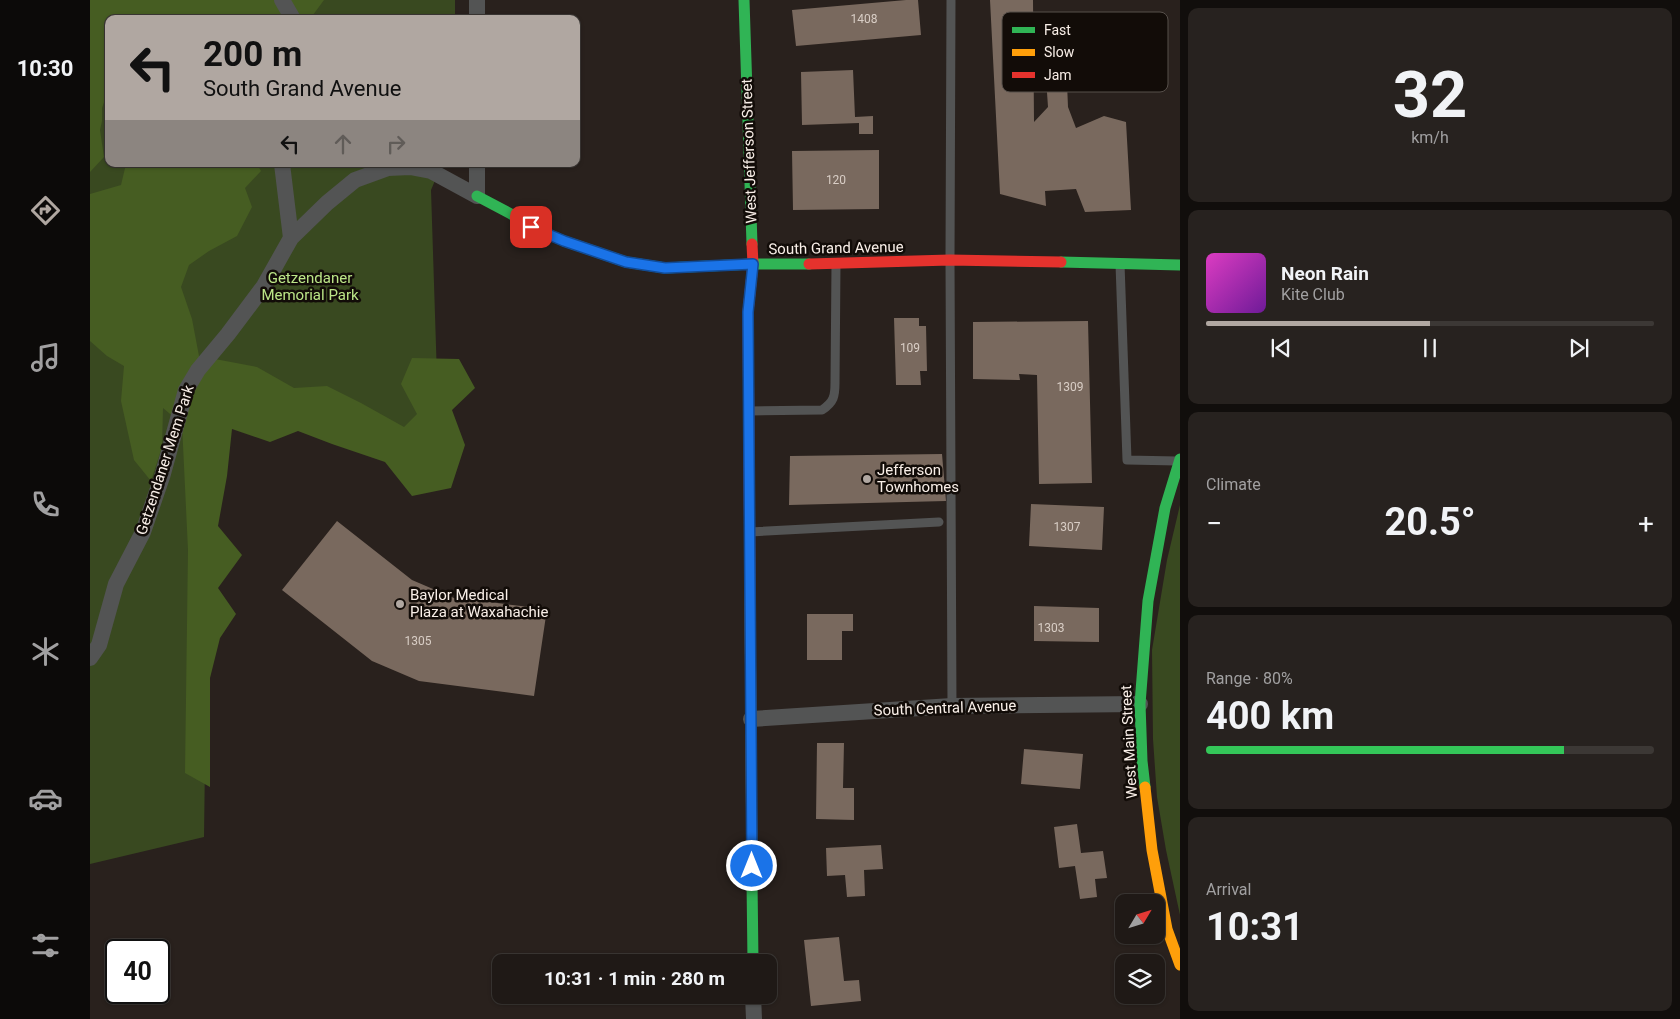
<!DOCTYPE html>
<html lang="en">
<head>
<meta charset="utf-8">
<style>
	:root { --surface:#1f1916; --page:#27221f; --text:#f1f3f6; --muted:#a1a0a1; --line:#3c3835; --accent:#b0a7a1 }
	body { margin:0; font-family:Roboto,sans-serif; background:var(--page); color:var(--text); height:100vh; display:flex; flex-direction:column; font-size:19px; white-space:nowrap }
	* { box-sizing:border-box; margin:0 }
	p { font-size:16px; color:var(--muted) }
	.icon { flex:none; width:28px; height:28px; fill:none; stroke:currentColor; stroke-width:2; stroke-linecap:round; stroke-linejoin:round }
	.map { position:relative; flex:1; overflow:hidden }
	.drawer { display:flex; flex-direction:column; gap:8px; padding:8px; background:#110e0c; width:500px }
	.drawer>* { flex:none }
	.hud { position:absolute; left:15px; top:15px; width:475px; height:152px; border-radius:10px; box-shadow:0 1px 4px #0004,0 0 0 1px var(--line); background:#b0a7a1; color:#111; overflow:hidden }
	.needle { width:32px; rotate:52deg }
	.tools { position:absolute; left:1025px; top:894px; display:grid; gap:10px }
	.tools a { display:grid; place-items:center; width:50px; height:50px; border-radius:10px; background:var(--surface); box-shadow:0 1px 4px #0004,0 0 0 1px var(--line); font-size:25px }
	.speed { position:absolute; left:15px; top:939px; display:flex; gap:10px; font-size:25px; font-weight:700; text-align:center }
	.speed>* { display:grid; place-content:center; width:65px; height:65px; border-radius:50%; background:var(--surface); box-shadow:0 1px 4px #0004,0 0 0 1px var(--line); line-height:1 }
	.speed .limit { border:2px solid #111; border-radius:8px; background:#fff; color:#111 }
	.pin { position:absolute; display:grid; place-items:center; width:42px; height:42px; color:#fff; margin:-21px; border-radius:10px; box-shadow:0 2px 8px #0006 }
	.me { position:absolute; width:55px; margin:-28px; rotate:0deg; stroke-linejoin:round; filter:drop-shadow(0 0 4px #0008) }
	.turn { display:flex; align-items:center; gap:18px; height:105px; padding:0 15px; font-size:22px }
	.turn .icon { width:65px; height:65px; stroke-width:2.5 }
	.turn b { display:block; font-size:35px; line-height:42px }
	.lanes { display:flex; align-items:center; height:48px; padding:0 15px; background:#0003; justify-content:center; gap:25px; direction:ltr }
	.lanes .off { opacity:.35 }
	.big { font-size:38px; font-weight:700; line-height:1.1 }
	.drawer .tile { flex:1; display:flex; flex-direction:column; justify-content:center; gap:8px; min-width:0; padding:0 18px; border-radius:10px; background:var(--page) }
	.drawer .dial { align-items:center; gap:0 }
	.dial b { font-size:65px; line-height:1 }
	.song { display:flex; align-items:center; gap:15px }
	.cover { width:60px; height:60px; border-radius:8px; background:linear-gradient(135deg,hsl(310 70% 55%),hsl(280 70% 35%)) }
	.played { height:5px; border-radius:2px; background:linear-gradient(90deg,var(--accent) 50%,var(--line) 50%) }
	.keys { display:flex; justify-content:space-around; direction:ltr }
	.heat { display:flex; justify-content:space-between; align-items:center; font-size:28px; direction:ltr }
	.charge { height:8px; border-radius:4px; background:linear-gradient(90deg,#34c759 80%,var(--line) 0) }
	.trip { position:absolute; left:402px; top:954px; width:285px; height:50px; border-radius:10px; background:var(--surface); box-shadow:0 1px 4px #0004,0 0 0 1px var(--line); font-weight:700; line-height:50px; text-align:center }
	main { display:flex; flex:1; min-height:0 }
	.dock { display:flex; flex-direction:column; width:90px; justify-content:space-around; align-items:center; background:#0c0a09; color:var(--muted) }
	.dock .icon { width:35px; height:35px }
	.dock .current { color:var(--accent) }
	.dock b { font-size:22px; color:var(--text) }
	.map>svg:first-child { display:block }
	.green { fill:#394920 }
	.forest { fill:#465d22 }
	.building { fill:#79695e }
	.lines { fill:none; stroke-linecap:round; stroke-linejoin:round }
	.lane { stroke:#535454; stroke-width:9 }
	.street { stroke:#535454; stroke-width:16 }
	.fast { stroke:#30b455; stroke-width:11 }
	.slow { stroke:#ff9f0a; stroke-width:11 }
	.jam { stroke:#e5322d; stroke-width:11 }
	.route-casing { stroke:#114b97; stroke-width:12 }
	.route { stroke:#1a73e8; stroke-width:9 }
	.poi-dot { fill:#b0a7a1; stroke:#120c08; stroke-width:2 }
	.labels { text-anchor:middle; stroke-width:5; stroke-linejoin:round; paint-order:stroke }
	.number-label { font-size:12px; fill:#d9cec6 }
	.street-label { font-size:15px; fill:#f9efe8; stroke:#120c08 }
	.park-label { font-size:15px; fill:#bbe587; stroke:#120c08 }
	.poi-label { font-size:15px; fill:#f9efe8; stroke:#120c08; text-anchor:start }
	.key { fill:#120c08; stroke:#57504b; stroke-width:1 }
	.key-label { font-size:14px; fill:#f9efe8 }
</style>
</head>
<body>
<main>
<nav class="dock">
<b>10:30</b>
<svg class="icon current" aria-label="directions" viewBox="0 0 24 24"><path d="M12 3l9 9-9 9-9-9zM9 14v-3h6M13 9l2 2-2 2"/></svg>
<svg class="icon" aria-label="music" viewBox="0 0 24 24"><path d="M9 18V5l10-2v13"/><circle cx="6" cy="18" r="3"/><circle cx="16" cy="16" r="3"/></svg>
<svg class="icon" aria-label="phone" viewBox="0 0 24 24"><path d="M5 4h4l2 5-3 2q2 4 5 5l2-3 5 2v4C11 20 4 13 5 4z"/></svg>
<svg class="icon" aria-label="climate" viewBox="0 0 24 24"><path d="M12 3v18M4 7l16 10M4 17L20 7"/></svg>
<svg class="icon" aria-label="car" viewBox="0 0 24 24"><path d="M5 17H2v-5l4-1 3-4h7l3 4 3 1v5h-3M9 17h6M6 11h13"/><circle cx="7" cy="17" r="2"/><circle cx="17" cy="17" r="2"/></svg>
<svg class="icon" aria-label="filters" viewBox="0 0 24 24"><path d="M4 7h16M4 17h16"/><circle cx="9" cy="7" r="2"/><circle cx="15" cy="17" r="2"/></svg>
</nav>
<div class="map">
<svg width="1090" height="1019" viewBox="0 0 1090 1019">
	<rect width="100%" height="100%" fill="#29211d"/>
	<path class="green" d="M0,0h365v19h-346v145h333l-11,26 9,281 -230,-91 -6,457 -114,27z
		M1090,505v410l-14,-65 -9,-53 -4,-58 -1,-89 15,-90z"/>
	<path class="forest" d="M0,0h234l-14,19h-201v69l-7,20v13l-2,9 4,27 -14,15z
		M36,164h131l4,7 -16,17 7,19 -15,29 -28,15 -20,14 -8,22 11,32 7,37 58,11 37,21 33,-2 34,17 43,24 13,-13 -16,-30 11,-26 47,1 16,29 -23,22 13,35 -14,43 -39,8 -27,-34 -53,-18 -34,-13 -28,11 -38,-13 -5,47 -9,50 24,29 -24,33 18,26 -16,24 -10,40v109l-25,-14 3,-223 -6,-126 -19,-16 -1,39 -11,34 -17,-21 -13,-59 3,-35 -17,-10 -17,-15v-147l31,-9z"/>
	<path class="building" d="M816,0h12l3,35 -125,11 -4,-36z
		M900,0h43l1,122 14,-15 -2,-29 21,5 1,24 8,21 28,-12 22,6 5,88 -46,2 -9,-23 -31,2 1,15 -46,-12z
		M763,70l2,47 18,-1v18h-14v-11l-57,2 -1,-53z
		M789,150v59l-86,1 -1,-59z
		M804,318h25v8h7l1,45h-7l1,14h-25z
		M998,321l4,162 -53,1 -2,-109 -18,-1 1,6 -47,-1v-57z
		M852,454l4,47 -157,4 1,-49z
		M941,504l73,3 -2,43 -73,-4z
		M247,521l75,59 42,18 93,11 -13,87 -115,-15 -47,-20 -90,-71z
		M944,606l65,2v34l-65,-1z
		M717,614h46v17h-11v29h-35z
		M727,743h27l-1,45h11v32l-38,-1z
		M934,749l59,5 -3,35 -59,-5z
		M987,824l4,29 22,-2 4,27 -12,1 2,18 -17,2 -5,-33 -16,2 -5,-41z
		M791,845l2,24 -19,1 1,26 -18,1 -2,-22 -18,1 -1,-28z
		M749,937l5,44 15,-1 2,21 -50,5 -7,-66z"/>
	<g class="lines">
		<path class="lane" d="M861,0l-1,260 2,446
			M1030,264l7,196 50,1
			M659,411l73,-1c12,-8 13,-14 13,-27l1,-119
			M660,532l189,-10"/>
		<path class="street" d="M192,0l11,19
			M387,19v-19
			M387,196v-32
			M201,238l36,-35 28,-23 33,-12 22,-1 21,4 46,25
			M0,658l9,-13 17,-61 27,-52 19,-55 24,-87 12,-20 30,-36 36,-48 27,-48 -9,-74
			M661,719l201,-13 188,-2
			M663,995l1,24"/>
		<path class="fast" d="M654,0l8,244
			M387,196l34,18 20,13 33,14 62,21 39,6 88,-4h56
			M971,262l119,3
			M1055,787l-3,-26 -2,-57 8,-103 17,-93 15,-49
			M662,881l1,81"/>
		<path class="slow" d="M660,591l2,290
			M1055,787l7,63 15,79 13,36"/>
		<path class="jam" d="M719,264l141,-4 111,2
			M660,591l-2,-279 5,-48 -1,-20"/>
	</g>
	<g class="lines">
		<defs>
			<path id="route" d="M441,227l33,14 62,21 39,6 88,-4 -5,48 4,554"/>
		</defs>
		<use href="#route" class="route-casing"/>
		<use href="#route" class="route"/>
	</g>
	<g class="poi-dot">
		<circle cx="777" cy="479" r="5"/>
		<circle cx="310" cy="604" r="5"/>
	</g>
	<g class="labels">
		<g class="number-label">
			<text x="774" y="23">1408</text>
			<text x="746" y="184">120</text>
			<text x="820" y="352">109</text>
			<text x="980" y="391">1309</text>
			<text x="977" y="531">1307</text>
			<text x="961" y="632">1303</text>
			<text x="328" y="645">1305</text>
		</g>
		<g class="street-label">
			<text transform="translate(659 151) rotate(-92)" y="5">West Jefferson Street</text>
			<text transform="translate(746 248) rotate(-1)" y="5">South Grand Avenue</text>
			<text transform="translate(75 460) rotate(-72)" y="5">Getzendaner Mem Park</text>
			<text transform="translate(855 708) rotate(-2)" y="5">South Central Avenue</text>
			<text transform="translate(1039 742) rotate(-93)" y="5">West Main Street</text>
		</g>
		<g class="park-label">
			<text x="220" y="283">Getzendaner<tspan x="220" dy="17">Memorial Park</tspan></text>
		</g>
		<g class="poi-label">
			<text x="787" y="475">Jefferson<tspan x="787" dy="17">Townhomes</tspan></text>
			<text x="320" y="600">Baylor Medical<tspan x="320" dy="17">Plaza at Waxahachie</tspan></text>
		</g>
	</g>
	<rect x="912" y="12" width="166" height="80" rx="8" class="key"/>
	<rect x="922" y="27" width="23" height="6" fill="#30b455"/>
	<rect x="922" y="49" width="23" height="7" fill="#ff9f0a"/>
	<rect x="922" y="72" width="23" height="6" fill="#e5322d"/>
	<g class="key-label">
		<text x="954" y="35">Fast</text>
		<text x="954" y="57">Slow</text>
		<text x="954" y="80">Jam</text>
	</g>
</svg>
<div class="tools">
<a><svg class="needle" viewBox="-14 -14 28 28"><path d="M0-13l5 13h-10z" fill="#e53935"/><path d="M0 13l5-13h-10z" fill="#a1a0a1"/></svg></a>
<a><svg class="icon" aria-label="layers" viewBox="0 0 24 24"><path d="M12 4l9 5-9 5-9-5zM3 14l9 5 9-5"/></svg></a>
</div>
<div class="speed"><div class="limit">40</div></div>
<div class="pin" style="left:441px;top:227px;background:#d93025"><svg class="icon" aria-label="arrive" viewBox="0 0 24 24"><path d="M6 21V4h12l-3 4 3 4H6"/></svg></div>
<svg class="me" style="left:662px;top:866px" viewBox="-20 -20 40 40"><circle r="17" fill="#1a73e8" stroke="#fff" stroke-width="3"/><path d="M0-11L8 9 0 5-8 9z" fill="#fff"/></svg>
<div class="trip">10:31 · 1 min · 280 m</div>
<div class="hud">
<div class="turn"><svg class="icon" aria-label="left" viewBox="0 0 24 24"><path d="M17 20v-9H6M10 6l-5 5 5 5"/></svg><div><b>200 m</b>South Grand Avenue</div></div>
<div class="lanes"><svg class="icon" aria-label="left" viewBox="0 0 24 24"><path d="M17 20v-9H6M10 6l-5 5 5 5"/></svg><svg class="icon off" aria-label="ahead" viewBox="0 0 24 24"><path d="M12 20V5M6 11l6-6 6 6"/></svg><svg class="icon off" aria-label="right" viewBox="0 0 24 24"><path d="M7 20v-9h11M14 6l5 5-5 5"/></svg></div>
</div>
</div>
<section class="drawer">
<div class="tile dial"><b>32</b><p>km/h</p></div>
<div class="tile">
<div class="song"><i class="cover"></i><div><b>Neon Rain</b><p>Kite Club</p></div></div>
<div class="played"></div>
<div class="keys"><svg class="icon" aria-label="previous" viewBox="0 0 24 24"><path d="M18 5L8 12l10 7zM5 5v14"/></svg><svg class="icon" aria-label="pause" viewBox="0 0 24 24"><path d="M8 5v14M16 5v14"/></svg><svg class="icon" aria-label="next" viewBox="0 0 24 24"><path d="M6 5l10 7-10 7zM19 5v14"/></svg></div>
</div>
<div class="tile"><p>Climate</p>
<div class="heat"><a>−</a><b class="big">20.5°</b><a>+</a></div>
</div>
<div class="tile"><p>Range · 80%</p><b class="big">400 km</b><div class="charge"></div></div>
<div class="tile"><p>Arrival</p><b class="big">10:31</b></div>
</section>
</main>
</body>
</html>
